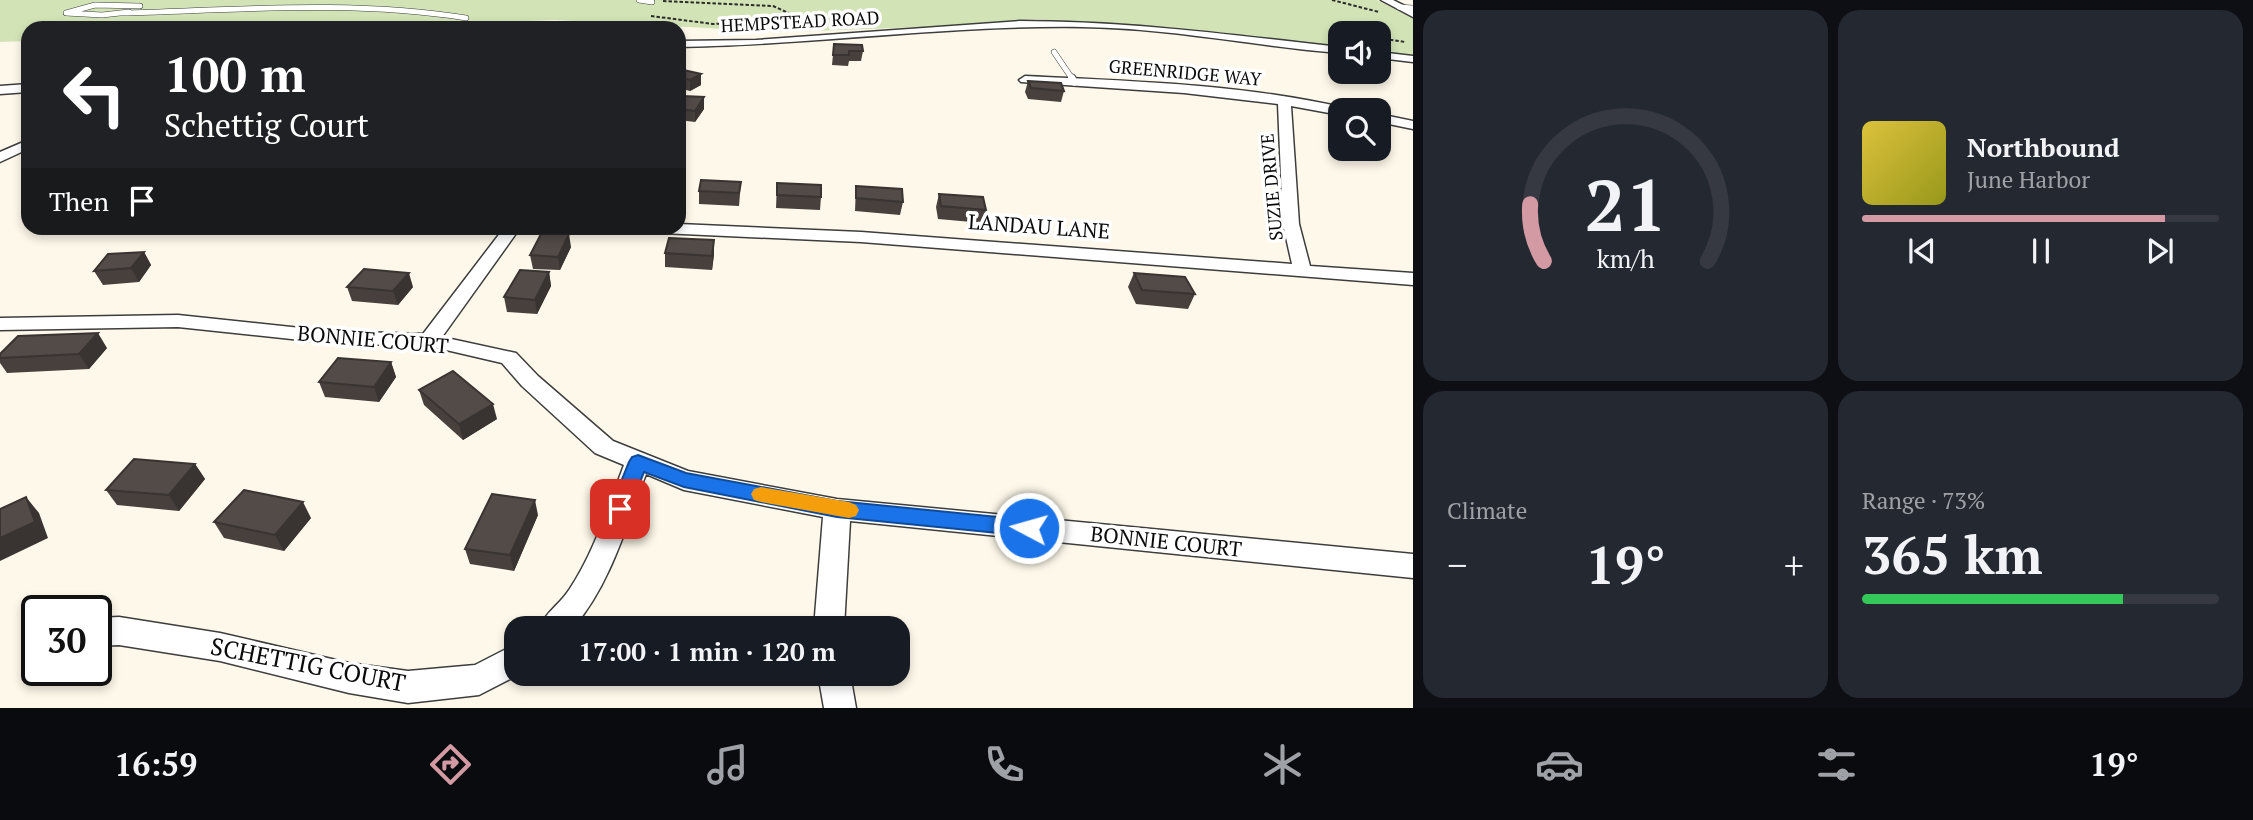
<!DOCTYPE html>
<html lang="en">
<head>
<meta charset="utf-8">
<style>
	:root { --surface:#171b24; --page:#242831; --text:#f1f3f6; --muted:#9ea1a6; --line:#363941; --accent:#d39aa3 }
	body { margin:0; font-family:"PT Serif",serif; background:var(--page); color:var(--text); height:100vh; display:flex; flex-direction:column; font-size:26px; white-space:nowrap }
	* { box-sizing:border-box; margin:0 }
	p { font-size:23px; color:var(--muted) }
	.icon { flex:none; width:38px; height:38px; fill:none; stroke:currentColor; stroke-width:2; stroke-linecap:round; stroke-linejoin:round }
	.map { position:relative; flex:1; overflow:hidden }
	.side { display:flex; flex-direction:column; gap:10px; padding:10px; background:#0d0f14; width:840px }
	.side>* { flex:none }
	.banner { position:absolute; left:21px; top:21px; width:665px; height:214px; border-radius:21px; box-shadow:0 4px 10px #0003; background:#202124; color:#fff; overflow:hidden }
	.controls { position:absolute; left:1328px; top:21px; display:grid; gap:14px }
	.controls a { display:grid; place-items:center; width:63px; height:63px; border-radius:14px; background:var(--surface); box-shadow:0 4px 10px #0003; font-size:35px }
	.speed { position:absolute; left:21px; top:595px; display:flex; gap:14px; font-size:35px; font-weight:700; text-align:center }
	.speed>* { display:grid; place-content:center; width:91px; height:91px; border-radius:50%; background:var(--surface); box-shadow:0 4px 10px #0003; line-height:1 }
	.speed .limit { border:4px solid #111; border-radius:10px; background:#fff; color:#111 }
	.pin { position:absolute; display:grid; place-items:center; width:60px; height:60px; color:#fff; margin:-30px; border-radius:14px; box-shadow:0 4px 10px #0006 }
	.me { position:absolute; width:77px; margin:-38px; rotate:276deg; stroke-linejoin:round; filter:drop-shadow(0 0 5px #0008) }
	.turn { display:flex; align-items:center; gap:24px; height:147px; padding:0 28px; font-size:32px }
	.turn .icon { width:91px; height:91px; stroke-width:2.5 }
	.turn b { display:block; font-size:49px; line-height:60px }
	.then { display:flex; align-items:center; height:66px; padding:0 28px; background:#0003; gap:14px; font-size:26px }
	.big { font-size:52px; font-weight:800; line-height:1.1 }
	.side .tile { flex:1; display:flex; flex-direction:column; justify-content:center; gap:10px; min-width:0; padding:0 24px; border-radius:21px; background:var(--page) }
	.side .dial { align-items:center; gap:0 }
	.dial svg { height:182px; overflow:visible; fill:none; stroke:var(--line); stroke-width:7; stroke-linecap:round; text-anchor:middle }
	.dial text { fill:var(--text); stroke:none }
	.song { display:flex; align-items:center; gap:21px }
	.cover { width:84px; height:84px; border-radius:10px; background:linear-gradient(135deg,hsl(50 70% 55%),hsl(60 70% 35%)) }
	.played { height:7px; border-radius:4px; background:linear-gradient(90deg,var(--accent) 85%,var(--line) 85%) }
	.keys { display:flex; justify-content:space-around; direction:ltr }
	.heat { display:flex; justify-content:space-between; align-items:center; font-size:38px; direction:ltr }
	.charge { height:10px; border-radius:5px; background:linear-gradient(90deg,#34c759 73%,var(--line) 0) }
	.side .tiles { flex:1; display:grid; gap:10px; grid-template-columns:repeat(2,1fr) }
	.trip { position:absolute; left:504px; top:616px; width:406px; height:70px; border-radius:21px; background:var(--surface); box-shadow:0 4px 10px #0003; font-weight:800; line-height:70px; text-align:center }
	.dock { display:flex; height:112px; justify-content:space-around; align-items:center; background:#090b0e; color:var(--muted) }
	.dock .icon { width:49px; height:49px }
	.dock .active { color:var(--accent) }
	.dock b { font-size:32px; color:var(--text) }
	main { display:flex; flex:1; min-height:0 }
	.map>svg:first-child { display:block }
	.green { fill:#d2e4b6 }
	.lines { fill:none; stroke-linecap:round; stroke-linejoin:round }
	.service-far1-casing { stroke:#3d3d3d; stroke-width:6 }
	.service-casing { stroke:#3d3d3d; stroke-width:9 }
	.minor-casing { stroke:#3d3d3d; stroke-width:3 }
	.path { stroke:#2c2c2c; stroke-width:2; stroke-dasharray:3.5 2; stroke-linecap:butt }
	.service-far1 { stroke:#fff; stroke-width:5 }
	.service { stroke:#fff; stroke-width:7 }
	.minor { fill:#fff; fill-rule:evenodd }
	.wall { fill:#47403d }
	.shaded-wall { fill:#393432 }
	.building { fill:#524b47; stroke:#393432; stroke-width:2 }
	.route { fill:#1a73e8; stroke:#114b97; stroke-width:2 }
	.slow { fill:#f59e0b }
	.labels { text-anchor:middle; stroke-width:7; stroke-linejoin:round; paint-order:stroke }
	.far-street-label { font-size:18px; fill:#0a0a0a; stroke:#fff }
	.street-label { font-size:21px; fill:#0a0a0a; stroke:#fff }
	.near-street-label { font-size:24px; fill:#0a0a0a; stroke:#fff }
</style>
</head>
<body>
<main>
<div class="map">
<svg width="1413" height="708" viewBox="0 0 1413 708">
	<rect width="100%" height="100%" fill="#fdf8e9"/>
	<path class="green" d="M0,0h1377l36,18v38l-34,-4v-19h-39v14l-303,-28 -112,8 -141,5 -229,-12 -192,8h-335v13l-28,1z"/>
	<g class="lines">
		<defs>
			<path id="service-far1" d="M639,0l13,2
				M1399,7l14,1
				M129,12l-27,3 -36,-2 29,-8 45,1
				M122,13c114,-3 231,-13 344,5
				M1054,52l19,28"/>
			<path id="service" d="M1072,78l2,4"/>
			<path id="minor" d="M1381,0h12l20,10v7z
				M1020,21c107,0 213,14 320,26v6c-86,-7 -172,-25 -258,-26 -135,-2 -269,18 -403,20v-6l77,-1z
				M1379,52l34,4v6l-34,-4z
				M1025,76c106,5 217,8 320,32l1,2h-6v5l-49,-9 8,118 11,42 103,7v12l-552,-43 -200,-9 -8,-5h26v-4l182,8 431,32 -9,-40 -5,-120 -94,-11 -163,-11 -2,-2z
				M28,84v8l-28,2v-8z
				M1379,114l34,7v8l-34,-7z
				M28,140v9l-28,13v-10z
				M504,228h16l-78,109 74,16 22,23 75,65 75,30 149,28 576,55v24l-563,-57 -6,107h-30l9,-111 -139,-27 -38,-16c-20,53 -36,111 -73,154h-34c6,-15 21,-24 30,-38 25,-37 39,-83 55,-125l-29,-12 -73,-67 -20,-23 -73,-17 -100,-3 -151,-16 -178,3v-12l178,-3 151,16 94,3z
				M119,617l101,16 129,30 59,8 67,-6 41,-21v30h4l-41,21 -71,8 -59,-10 -129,-32 -101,-16 -23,1v-28z
				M818,674h32l6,34h-32z"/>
		</defs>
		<use href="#service-far1" class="service-far1-casing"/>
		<use href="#service" class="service-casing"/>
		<use href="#minor" class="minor-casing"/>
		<path class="path" d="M1332,0l47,12
			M663,1l110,5 20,9 48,6
			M651,16l62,8 106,-5
			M1379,38l26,4"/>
		<use href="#service-far1" class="service-far1"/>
		<use href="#service" class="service"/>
		<use href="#minor" class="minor"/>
	</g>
	<path class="wall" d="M834,44l29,7 -2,10h-12l-1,5 -16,-1z
		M679,69l22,5v11l-11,6 -11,-3z
		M1028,81l36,10 -3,11 -33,-3 -3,-7z
		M679,102l25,7 -9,13 -16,-2z
		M741,182l-2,24 -40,-2v-13z
		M777,183l44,14 -1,13 -44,-2z
		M856,186l47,16 -3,13 -45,-4z
		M939,194l47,16 -3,13 -45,-4 -2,-12z
		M571,247l-11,23 -27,-1 -3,-14z
		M144,252l7,13 -12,17 -36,3 -9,-14z
		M665,253l49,1 -2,16 -47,-3z
		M549,272l2,14 -14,28 -30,-2 -3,-15z
		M1134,273l61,21 -7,15 -52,-5 -8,-17z
		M347,287h66l-15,18 -46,-4z
		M107,348l-18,21 -82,4 -7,-10v-9z
		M391,362l5,15 -17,25 -54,-5 -6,-15z
		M419,390l78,29 -34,21 -39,-35z
		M195,464l10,15 -26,32 -62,-6 -11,-15z
		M538,515l-24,56 -44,-7 -5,-15z
		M311,518l-27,33 -60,-13 -10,-16z"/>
	<path class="shaded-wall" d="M701,74v11l-11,6v-11z
		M704,97v12l-9,13v-11z
		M569,234l2,13 -11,23 -2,-13z
		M714,240v14l-2,16v-14z
		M144,252l7,13 -12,17 -8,-14z
		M549,272l2,14 -14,28 -2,-14z
		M409,273l4,14 -15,18 -5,-14z
		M98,333l9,15 -18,21 -10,-15z
		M391,362l5,15 -17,25 -5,-15z
		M493,404l4,15 -34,21 -4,-16z
		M195,464l10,15 -26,32 -10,-16z
		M26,497l13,16 9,25 -48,23v-23z
		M535,500l3,15 -24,56 -4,-16z
		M303,502l8,16 -27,33 -9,-16z"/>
	<path class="building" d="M834,44l28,1 1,6h-14v4h-16z
		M679,69l22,5 -11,6 -11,-3z
		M1028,81l33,2 3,8 -33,-3z
		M683,96l21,1 -9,14 -16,-2v-7z
		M701,180l40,2 -2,11 -40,-2z
		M777,183l44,2v12l-44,-2z
		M856,186l46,3 1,13 -47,-4z
		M939,194l44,3 3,13 -45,-4z
		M542,232l27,2 -11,23 -28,-2z
		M669,238l45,2 -2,16 -47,-3z
		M144,252l-13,16 -37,3 14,-17z
		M364,269l45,4 -16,18 -46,-4z
		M520,270l29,2 -14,28 -31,-3z
		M1134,273l51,4 10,17 -53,-4z
		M98,333l-19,21 -79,4v-4l18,-18z
		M338,358l53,4 -17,25 -55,-5z
		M453,371l40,33 -34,20 -40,-34z
		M134,459l61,5 -26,31 -63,-5z
		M244,490l59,12 -28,33 -61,-13z
		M492,494l43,6 -25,55 -45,-6z
		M26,497l9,25 -35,16v-29z"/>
	<path class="route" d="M638,455l48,18 151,28 192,19 7,2 3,6 -3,6 -7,2 -192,-19 -153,-30 -40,-15 -17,42 -7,3 -7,-3 -3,-5 19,-47 3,-5z"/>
	<path class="slow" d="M761,487l88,15 7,3 3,5 -3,6 -7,2 -88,-16 -7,-2 -3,-6 3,-5z"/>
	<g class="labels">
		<g class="far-street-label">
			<text transform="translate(800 22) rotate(-3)" y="6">HEMPSTEAD ROAD</text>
			<text transform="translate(1185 73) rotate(5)" y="6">GREENRIDGE WAY</text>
			<text transform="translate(1272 187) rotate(-95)" y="6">SUZIE DRIVE</text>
		</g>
		<g class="street-label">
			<text transform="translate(1039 227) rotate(4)" y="7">LANDAU LANE</text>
			<text transform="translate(373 340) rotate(5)" y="7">BONNIE COURT</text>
			<text transform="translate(1166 542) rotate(6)" y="7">BONNIE COURT</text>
		</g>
		<g class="near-street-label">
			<text transform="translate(308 665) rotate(11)" y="8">SCHETTIG COURT</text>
		</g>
	</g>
</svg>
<div class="controls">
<a><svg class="icon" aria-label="sound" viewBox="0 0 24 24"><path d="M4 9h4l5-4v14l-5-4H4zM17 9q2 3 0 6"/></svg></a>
<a><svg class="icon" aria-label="search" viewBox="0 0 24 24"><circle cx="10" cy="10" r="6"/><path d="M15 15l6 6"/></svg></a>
</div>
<div class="speed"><div class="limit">30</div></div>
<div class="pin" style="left:620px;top:509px;background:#d93025"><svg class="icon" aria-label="arrive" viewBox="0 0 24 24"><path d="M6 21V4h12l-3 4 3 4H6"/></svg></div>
<svg class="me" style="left:1029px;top:528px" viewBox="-20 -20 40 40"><circle r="17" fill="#1a73e8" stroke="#fff" stroke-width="3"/><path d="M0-11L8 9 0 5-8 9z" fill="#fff"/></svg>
<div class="trip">17:00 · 1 min · 120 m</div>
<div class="banner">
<div class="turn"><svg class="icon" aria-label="left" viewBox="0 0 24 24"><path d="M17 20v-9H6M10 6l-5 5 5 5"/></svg><div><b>100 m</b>Schettig Court</div></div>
<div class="then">Then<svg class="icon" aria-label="arrive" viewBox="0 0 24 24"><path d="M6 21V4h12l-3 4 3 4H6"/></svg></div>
</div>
</div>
<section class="side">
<div class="tiles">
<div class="tile dial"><svg viewBox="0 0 100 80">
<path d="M14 69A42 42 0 1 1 86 69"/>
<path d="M14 69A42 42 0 0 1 8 44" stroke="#d39aa3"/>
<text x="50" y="56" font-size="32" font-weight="700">21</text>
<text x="50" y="72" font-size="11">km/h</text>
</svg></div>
<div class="tile">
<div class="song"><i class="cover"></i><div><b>Northbound</b><p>June Harbor</p></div></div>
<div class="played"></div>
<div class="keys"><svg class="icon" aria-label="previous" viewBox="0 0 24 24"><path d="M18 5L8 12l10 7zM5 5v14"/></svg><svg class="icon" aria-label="pause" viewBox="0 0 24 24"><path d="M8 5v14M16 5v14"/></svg><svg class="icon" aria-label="next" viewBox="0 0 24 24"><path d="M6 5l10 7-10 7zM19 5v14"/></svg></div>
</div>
<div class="tile"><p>Climate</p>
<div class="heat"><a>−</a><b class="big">19°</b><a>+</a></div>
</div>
<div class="tile"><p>Range · 73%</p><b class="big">365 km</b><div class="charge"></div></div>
</div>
</section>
</main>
<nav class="dock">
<b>16:59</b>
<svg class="icon active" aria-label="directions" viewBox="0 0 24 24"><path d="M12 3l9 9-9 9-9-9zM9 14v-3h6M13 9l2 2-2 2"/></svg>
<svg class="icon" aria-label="music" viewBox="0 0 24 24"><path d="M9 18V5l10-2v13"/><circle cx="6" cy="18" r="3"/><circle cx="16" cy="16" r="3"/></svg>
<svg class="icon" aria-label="phone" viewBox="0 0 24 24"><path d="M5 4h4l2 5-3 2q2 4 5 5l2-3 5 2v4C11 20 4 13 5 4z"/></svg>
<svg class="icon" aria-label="climate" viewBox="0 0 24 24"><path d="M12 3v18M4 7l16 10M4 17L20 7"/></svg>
<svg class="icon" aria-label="car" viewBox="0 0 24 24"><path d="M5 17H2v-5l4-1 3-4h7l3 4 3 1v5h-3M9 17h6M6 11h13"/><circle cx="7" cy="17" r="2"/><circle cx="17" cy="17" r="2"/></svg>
<svg class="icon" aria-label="filters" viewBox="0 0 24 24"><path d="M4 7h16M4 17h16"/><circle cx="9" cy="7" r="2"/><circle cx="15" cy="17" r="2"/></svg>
<b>19°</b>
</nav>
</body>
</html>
